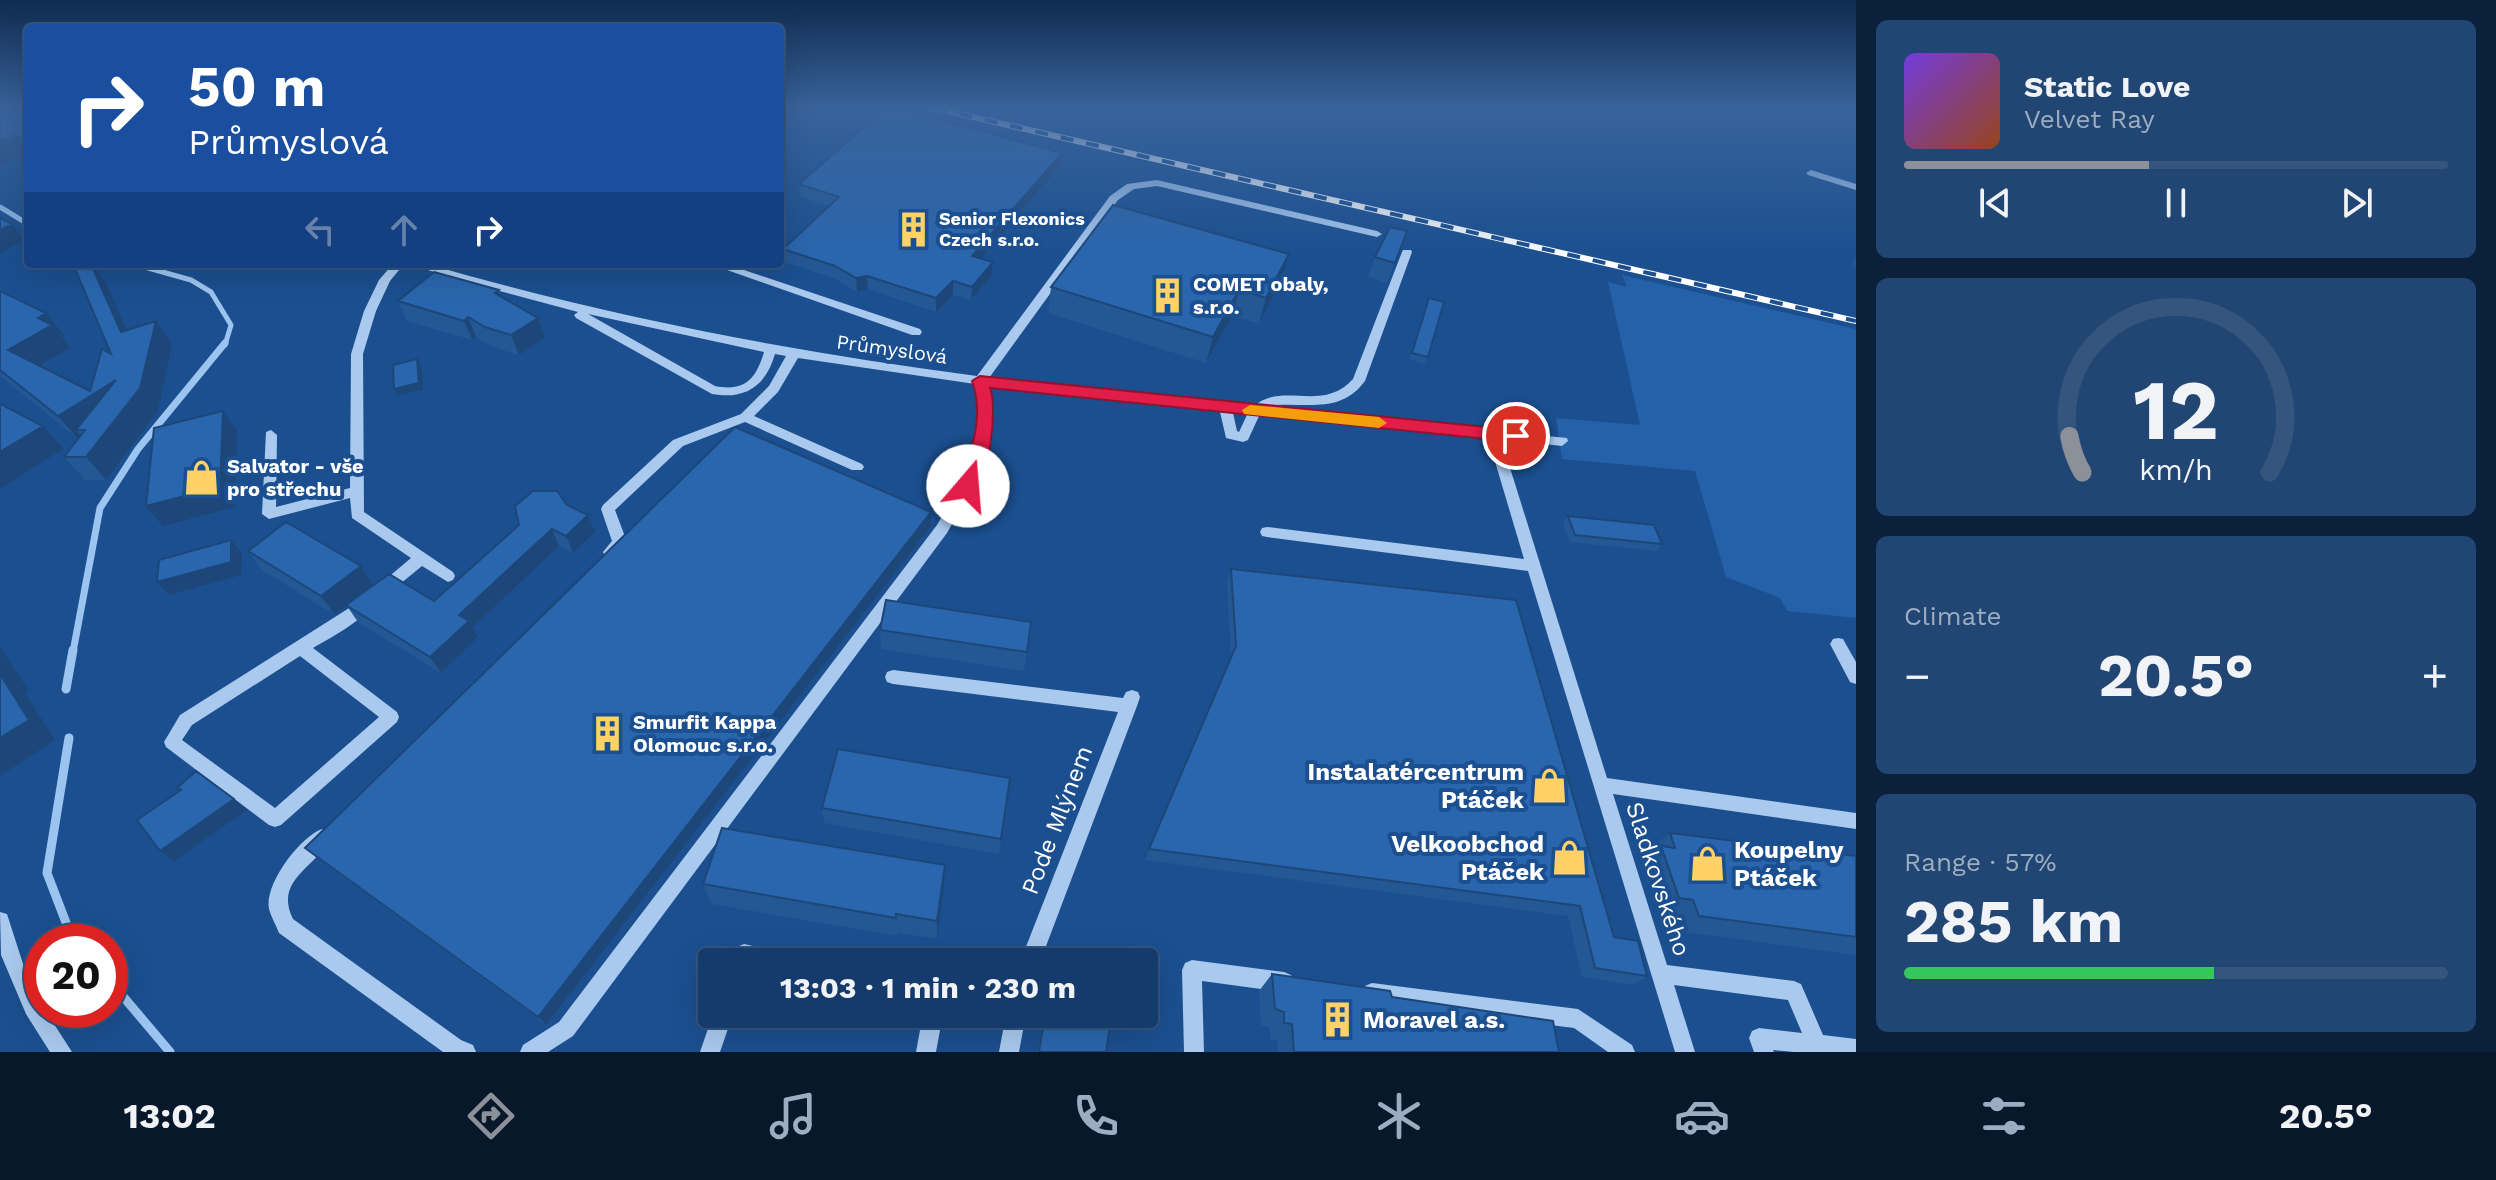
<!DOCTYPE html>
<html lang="en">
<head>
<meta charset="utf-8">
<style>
	:root { --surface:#143b6b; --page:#214673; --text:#f1f3f6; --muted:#9dadc1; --line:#33557e; --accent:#8c9099 }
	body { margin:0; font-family:"Work Sans",sans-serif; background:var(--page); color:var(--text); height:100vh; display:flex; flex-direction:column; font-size:30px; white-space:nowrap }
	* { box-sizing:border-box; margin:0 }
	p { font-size:26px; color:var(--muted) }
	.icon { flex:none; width:44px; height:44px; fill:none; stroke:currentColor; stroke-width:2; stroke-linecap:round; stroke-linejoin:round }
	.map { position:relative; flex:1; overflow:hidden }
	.side { display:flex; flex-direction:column; gap:20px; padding:20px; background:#0b203b; width:640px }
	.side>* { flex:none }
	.top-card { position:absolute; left:24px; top:24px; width:760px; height:244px; border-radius:8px; box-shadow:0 8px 32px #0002,0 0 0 2px var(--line); background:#1a4fa0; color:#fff; overflow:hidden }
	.speed { position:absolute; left:24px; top:924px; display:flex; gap:16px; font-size:40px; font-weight:700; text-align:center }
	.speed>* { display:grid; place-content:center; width:104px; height:104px; border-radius:50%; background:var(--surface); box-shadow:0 8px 32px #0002,0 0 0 2px var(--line); line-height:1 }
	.speed .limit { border:12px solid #d22; background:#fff; color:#111 }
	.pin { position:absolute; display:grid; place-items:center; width:68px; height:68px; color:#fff; margin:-34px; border:4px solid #fff; border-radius:50%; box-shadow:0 2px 8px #0007 }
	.me { position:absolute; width:88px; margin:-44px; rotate:18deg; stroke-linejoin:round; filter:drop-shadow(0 0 6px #0008) }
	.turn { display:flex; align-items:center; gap:28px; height:168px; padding:0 32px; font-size:36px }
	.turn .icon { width:104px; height:104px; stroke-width:2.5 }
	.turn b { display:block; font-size:56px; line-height:68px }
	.lanes { display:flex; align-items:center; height:76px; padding:0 32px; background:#0003; justify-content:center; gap:40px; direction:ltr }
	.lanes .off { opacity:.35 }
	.big { font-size:60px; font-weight:700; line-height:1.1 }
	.side .card { flex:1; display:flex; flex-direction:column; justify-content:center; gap:12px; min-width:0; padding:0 28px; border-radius:12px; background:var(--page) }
	.side .dial { align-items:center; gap:0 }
	.dial svg { height:208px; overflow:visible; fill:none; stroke:var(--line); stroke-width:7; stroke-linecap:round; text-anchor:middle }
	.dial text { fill:var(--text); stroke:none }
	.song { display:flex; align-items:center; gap:24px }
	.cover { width:96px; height:96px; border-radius:12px; background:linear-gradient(135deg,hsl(260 70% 55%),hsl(20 70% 35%)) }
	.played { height:8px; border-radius:4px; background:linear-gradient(90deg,var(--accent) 45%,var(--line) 45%) }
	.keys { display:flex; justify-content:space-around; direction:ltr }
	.heat { display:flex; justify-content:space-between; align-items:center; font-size:44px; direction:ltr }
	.charge { height:12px; border-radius:6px; background:linear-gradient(90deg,#34c759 57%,var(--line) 0) }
	.trip { position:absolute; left:698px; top:948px; width:460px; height:80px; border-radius:8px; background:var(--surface); box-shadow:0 8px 32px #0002,0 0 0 2px var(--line); font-weight:700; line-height:80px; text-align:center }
	.dock { display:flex; height:128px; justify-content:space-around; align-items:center; background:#08182b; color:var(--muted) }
	.dock .icon { width:56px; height:56px }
	.dock .selected { color:var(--accent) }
	.dock b { font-size:36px; color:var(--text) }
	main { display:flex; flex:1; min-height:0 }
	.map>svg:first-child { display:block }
	.green { fill:#2461a8 }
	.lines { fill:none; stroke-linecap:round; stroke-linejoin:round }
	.stream-far2 { stroke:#9cc4f0; stroke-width:5 }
	.stream-far1 { stroke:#9cc4f0; stroke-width:7 }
	.stream { stroke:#9cc4f0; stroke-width:9 }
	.minor { fill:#a9c9ee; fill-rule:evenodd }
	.rail-casing { stroke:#fff; stroke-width:6 }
	.rail { stroke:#1b4f8f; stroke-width:4; stroke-dasharray:13; stroke-linecap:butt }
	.wall { fill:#245895 }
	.shaded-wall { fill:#1d4779 }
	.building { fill:#2a66ad; stroke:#1d4779; stroke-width:2 }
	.route { fill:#e11d48; stroke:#92132f; stroke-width:2 }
	.slow { fill:#f59e0b }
	.labels { text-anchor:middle; stroke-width:8; stroke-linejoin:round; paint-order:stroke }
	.far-poi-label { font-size:18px; font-weight:bold; fill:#fff; stroke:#1b4f8f; text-anchor:start }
	.poi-label { font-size:20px; font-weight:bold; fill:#fff; stroke:#1b4f8f; text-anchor:start }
	.street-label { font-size:20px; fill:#fff; stroke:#1b4f8f }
	.near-poi-label { font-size:24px; font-weight:bold; fill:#fff; stroke:#1b4f8f; text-anchor:end }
	.near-street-label { font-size:24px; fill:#fff; stroke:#1b4f8f }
</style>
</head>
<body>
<main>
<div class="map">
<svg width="1856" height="1052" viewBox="0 0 1856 1052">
	<rect width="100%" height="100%" fill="#1b4f8f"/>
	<path class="green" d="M1622,275l234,54v289l-69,-7 -7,-13 -54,-21 -31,-106 -133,-12 -6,-41 84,7 -32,-143 19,5z"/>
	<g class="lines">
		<path class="stream-far2" d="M0,207l28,17
			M134,264l57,16 20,12 20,33 -6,20"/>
		<path class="stream-far1" d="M73,652l27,-144 38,-59 87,-106"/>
		<path class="stream" d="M66,689l7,-39
			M69,738l-22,135 23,60 7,9
			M110,981l60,71"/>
		<path class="minor" d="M1811,170l45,14v6l-48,-15 -2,-2z
			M1157,180l220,51 5,3 -5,3 -220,-51 -23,3 -16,11 -129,178 264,29c29,-27 68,7 100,-28l49,-127 1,-2h8l1,2 -47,129c-24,32 -54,22 -89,24l-9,3 300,30 1,3 -6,5 -61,-7 106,339 249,35v16l-243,-35 54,171 127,16 7,3 22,51 33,4v13h-62l-21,-2 1,2h-20l-5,-14 3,-7 7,-3 43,5 -14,-33 -114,-15 21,67h-20l-147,-481 -261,-34 -5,-1 -2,-4 2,-4 5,-1 257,32 -36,-121 -229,-22 -11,24 -5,2 -17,-4 -6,-26 -233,-26c14,54 -14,101 -40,147l-374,503 -25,16h-28l3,-7 36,-23 378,-497c26,-44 50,-88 38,-141l-177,-26 -20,34 -24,24 108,48 2,3 -2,3h-10l-107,-48 -62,24 -68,64 12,32c-4,8 -12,17 -22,14l-2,-4 9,-11 -11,-32 2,-4 70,-65 68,-26 28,-28 17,-30 -11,-2c-9,32 -30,46 -63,40l-136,-76 -2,-3 4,-3 -120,-32 -48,-16h17c183,53 361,87 550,112l133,-180 17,-12zM588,314l176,38c-8,27 -19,40 -49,34zM1233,413l14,2 -8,17 -2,-1z
			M393,264h11l-14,17 -14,30 -13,43 1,158 89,60 2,4 -2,4 -5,2 -26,-16 -33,27h-10l-2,-4 2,-4 32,-27 -59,-40 -2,-20 -81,21 -7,-5 4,-82 5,-2 6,5 -1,72 74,-19 1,-134 13,-43 15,-31z
			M710,264h16l194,65 2,3 -2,3h-8z
			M365,598l5,2 2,4c-13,20 -39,32 -59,44l84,64 2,5 -2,5 -116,103 -6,2 -6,-2 -103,-78 -2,-5 16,-27zM300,656l79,61 -104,91 -93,-68 10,-15z
			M1838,638l5,1 13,23v22l-6,-2 -20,-38 3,-5z
			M893,670l230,28 3,-6 6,-2 6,2 2,5 -3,9 -97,256h-20l98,-250 -225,-28 -6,-2 -2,-5 2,-5z
			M322,829l6,2 3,6c-13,30 -58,42 -38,82l168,121 12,5 3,7h-33l-164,-119c-3,-8 -8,-16 -10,-24 -5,-25 31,-72 53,-80z
			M0,912l7,2 18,56 17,34v6h3l27,42h-22l-24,-38 -25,-59z
			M744,944l48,11 3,7h-64l6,-15z
			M1192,960l92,12 7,3 3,7 -3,7 -7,3 -82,-11 2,71h-20l-2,-82 3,-7z
			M1372,983l206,26 54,36 3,7h-27l-34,-24 -202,-25 -7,-3 -3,-7 3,-7z
			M713,1014h20l-13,38h-20z
			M923,1014h20l-7,38h-20z
			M1006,1014h20l-7,38h-20z"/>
		<defs>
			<path id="rail" d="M934,108l922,213"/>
		</defs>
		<use href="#rail" class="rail-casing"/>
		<use href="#rail" class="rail"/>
	</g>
	<path class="wall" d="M28,108v46l-28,11v-56z
		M1062,153l-1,12 -80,94 12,3 -1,13 -21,25 -18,-5 -17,17 -68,-23 -11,3 -21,-13 -52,-17 -1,-13 46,-43 -29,-9 -1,-13z
		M1407,231l-20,52 -19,-6 7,-20z
		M1856,256v12l-4,-2z
		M73,264h20l12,17 22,49 45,14 -14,67 -52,69h-21l-21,-23 14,-18 -78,-63v-85l65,45 -3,1 8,11 -30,18 50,25 21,-37z
		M1281,280l-22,44 -27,-8 -26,47 -158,-50 3,-26z
		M501,297l44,41 -26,17 -26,-8 -17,-10 -4,3 -65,-19 -9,-20z
		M1429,298l-1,59 -4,7 -15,-5z
		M567,505l28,27 -22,21 -14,-7 -86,81 5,10 -37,36 -83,-51 -11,-16 -12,9 -73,-45 -14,-19 113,15 12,19 61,16z
		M1568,516l94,28 -5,7 -87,-9 -7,-19z
		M931,526l-385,499 -229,-167 -12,-10z
		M1231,569l383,368 33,39 -14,9 -51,-8 -14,-61 -423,-56 86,-203 -4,-75z
		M1031,622l-7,49 -143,-22 -1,-19z
		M1010,778l-11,76 -175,-31 -2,-15z
		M1670,833l186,23v99l-179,-24 -6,-16 -13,-2 -17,-52 10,-7 -1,-5z
		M945,865l-1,21 -7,53 -39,-6 -1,3 -185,-32 -9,-20z
		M1272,974l120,23 167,55h-281l-1,-12 -7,-1v-11l-9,-3 -2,-34z
		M1045,1014h21l40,38h-69z"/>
	<path class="shaded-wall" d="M16,135l12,17v2l-28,11v-24z
		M1062,153l-1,12 -89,104v-13z
		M12,224l12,16 -24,13v-23z
		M1289,254l-8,26 -22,44 7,-26z
		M993,262l-1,13 -21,25 1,-13z
		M91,264h2l12,17 33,74 -17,-23z
		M867,276l1,13 -11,3 -1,-14z
		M953,281v14l-17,17v-14z
		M1239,290l-7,26 -26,47 7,-26z
		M46,313l19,23 -3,1 8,11 -43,25 -19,-23 30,-32z
		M468,317l8,20 -4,3 -8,-19z
		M538,318l7,20 -26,17 -8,-20z
		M156,321l16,23 -14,67 -52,69 -20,-23 -1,-27h-9l6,7 -4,2 -20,-23 58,-36z
		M417,359l4,7 2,24 -25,5 -4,-6z
		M223,411l14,20 -2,76 -72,19 -17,-20z
		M43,426l20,23 -63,40v-37z
		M931,512v14l-385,499 -8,-8z
		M588,515l7,17 -22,21 -7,-17z
		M552,529l7,17 -86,81 5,10 -37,36 -11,-16 29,-42z
		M231,540l11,13 -1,22 -72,20 -12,-13z
		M361,566l12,19 -38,30 -14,-19z
		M0,647l29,44 -4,2 30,47 -55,36z
		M234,799l13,11 -73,51 -14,-10z
		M945,865l-1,21 -7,53v-18z"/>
	<path class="building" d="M28,108v35l-12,-8 -16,6v-32z
		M886,108h9l167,45 -90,103 21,6 -21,25 -19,-6 -17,17 -69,-22 -11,2 -21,-12 -52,-17 56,-52 -40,-13z
		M1113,205l176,49 -23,44 -27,-8 -26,47 -162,-50z
		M0,218l12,6 -12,6z
		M1390,227l17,4 -12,32 -20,-6z
		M73,264h18l30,68 35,-11 -16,67 -54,69h-22l21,-27h-9l40,-50 -58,36 -58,-46v-79l46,22 -8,5 14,7 -44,25 82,41 12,-42 9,5z
		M434,272l65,18 -4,3 43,25 -27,17 -26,-8 -17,-10 -4,4 -66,-20z
		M1429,298l15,4 -16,55 -16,-4z
		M417,359l2,24 -25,6 -1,-24z
		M0,404l43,22 -43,26z
		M223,411l-3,76 -74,19 8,-78z
		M735,427l196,85 -393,505 -233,-169z
		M533,491h24l10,14 21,10 -22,21 -14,-7 -93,86 10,6 -39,36 -84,-52 43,-31 45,27 85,-76 -4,-19z
		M1568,516l86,9 8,19 -87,-9z
		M286,522l75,44 -40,30 -73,-45z
		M231,540v22l-74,20 2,-22z
		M1231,569l285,31 98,337 24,4 9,35 -52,-8 -15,-62 -431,-57 87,-203z
		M886,600l145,22 -4,30 -147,-22z
		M0,674l29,46 -29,18z
		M838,749l172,29 -9,61 -179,-31z
		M196,771l38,28 -74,52 -23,-31 44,-30 -4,-2z
		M722,828l223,37 -8,56 -41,-7v4l-193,-34z
		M1670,833l186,23v81l-157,-21 -6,-16 -14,-2 -18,-52 14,2z
		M1272,974l118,17 2,6 161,24 6,31h-265l-2,-28 -8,-1v-11l-9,-3z
		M1045,1014h21l44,12 -4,26h-67z"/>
	<linearGradient id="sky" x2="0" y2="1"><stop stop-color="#0f2b4f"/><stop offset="0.42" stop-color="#39639b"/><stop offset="1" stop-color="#39639b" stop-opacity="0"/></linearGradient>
	<rect width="1856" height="256" fill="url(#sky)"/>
	<path class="route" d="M980,376l536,54 8,6 -8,6 -526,-54c8,20 0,97 -22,104l-9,-6c12,-36 26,-68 13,-105z"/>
	<path class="slow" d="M1250,405l129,12 8,6 -8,5 -135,-14 -2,-4z"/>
	<defs>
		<symbol id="building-bare" viewBox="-9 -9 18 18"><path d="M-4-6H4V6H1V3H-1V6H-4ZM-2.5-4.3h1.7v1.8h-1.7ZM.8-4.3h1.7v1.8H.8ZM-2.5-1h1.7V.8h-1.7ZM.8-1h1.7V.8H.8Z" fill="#ffd166" stroke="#1b4f8f" stroke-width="2.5" paint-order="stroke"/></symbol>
		<symbol id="shop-bare" viewBox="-9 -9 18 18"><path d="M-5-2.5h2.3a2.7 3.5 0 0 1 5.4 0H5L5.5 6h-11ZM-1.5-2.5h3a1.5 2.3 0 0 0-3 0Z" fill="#ffd166" stroke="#1b4f8f" stroke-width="2.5" paint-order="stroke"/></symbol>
	</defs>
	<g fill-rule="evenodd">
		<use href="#building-bare" x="888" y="204" width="51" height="51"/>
		<use href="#building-bare" x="1142" y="270" width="51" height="51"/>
		<use href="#shop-bare" x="176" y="452" width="51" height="51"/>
		<use href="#building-bare" x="582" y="708" width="51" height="51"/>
		<use href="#shop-bare" x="1524" y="760" width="51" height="51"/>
		<use href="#shop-bare" x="1544" y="832" width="51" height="51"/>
		<use href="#shop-bare" x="1682" y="838" width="51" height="51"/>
		<use href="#building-bare" x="1312" y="994" width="51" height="51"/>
	</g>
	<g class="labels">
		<g class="far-poi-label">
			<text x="939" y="225">Senior Flexonics<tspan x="939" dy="21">Czech s.r.o.</tspan></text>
		</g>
		<g class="poi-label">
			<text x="1193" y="291">COMET obaly,<tspan x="1193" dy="23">s.r.o.</tspan></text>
			<text x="227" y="473">Salvator - vše<tspan x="227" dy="23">pro střechu</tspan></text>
			<text x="633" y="729">Smurfit Kappa<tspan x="633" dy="23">Olomouc s.r.o.</tspan></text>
		</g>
		<g class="street-label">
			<text transform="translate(892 349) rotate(8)" y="7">Průmyslová</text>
		</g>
		<g class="near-poi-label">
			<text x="1524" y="780">Instalatércentrum<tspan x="1524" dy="28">Ptáček</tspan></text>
			<text x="1544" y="852">Velkoobchod<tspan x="1544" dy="28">Ptáček</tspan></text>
			<text x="1734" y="858" text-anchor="start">Koupelny<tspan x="1734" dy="28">Ptáček</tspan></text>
			<text x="1363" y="1028" text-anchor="start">Moravel a.s.</text>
		</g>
		<g class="near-street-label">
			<text transform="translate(1057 820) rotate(-69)" y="8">Pode Mlýnem</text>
			<text transform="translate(1658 879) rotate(72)" y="8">Sladkovského</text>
		</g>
	</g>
</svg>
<div class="speed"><div class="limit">20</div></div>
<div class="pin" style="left:1516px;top:436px;background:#d93025"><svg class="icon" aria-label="arrive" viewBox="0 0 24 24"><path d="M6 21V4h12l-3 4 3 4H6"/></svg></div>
<svg class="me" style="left:968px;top:486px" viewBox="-20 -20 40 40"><circle r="19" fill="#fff"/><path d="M0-13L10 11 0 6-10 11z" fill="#e11d48"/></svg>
<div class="trip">13:03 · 1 min · 230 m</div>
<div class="top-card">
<div class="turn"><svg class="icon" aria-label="right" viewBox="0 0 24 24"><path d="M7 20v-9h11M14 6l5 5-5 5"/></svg><div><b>50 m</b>Průmyslová</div></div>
<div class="lanes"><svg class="icon off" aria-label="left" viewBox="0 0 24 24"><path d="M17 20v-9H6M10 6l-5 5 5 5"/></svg><svg class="icon off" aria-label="ahead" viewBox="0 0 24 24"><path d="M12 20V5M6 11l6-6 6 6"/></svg><svg class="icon" aria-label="right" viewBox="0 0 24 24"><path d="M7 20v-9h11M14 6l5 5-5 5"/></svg></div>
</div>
</div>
<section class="side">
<div class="card">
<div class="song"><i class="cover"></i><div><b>Static Love</b><p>Velvet Ray</p></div></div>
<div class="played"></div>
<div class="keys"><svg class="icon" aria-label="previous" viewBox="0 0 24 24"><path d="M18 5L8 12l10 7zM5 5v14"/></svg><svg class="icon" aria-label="pause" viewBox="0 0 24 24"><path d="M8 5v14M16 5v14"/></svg><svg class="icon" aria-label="next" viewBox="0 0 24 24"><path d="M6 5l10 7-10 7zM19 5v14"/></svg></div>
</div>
<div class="card dial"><svg viewBox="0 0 100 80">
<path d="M14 69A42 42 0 1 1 86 69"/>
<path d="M14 69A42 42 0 0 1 9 55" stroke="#8c9099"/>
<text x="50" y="56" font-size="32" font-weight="700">12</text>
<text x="50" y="72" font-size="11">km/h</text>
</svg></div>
<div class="card"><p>Climate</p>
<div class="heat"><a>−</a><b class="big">20.5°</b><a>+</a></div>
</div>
<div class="card"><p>Range · 57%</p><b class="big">285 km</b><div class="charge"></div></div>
</section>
</main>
<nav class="dock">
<b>13:02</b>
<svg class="icon selected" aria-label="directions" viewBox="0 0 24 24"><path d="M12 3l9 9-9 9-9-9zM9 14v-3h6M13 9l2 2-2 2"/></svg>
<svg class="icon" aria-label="music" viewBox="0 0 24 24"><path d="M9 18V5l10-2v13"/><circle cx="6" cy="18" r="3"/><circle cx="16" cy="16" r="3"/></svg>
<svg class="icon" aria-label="phone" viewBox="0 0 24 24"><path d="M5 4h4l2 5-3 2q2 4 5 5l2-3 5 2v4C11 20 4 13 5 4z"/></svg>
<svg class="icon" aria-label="climate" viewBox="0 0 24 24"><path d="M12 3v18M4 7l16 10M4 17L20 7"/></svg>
<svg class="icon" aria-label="car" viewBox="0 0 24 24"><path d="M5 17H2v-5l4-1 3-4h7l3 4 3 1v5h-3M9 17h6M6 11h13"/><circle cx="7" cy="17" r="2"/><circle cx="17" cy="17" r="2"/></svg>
<svg class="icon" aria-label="filters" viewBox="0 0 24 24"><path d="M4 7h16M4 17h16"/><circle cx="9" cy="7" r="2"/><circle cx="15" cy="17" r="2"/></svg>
<b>20.5°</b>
</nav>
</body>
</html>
